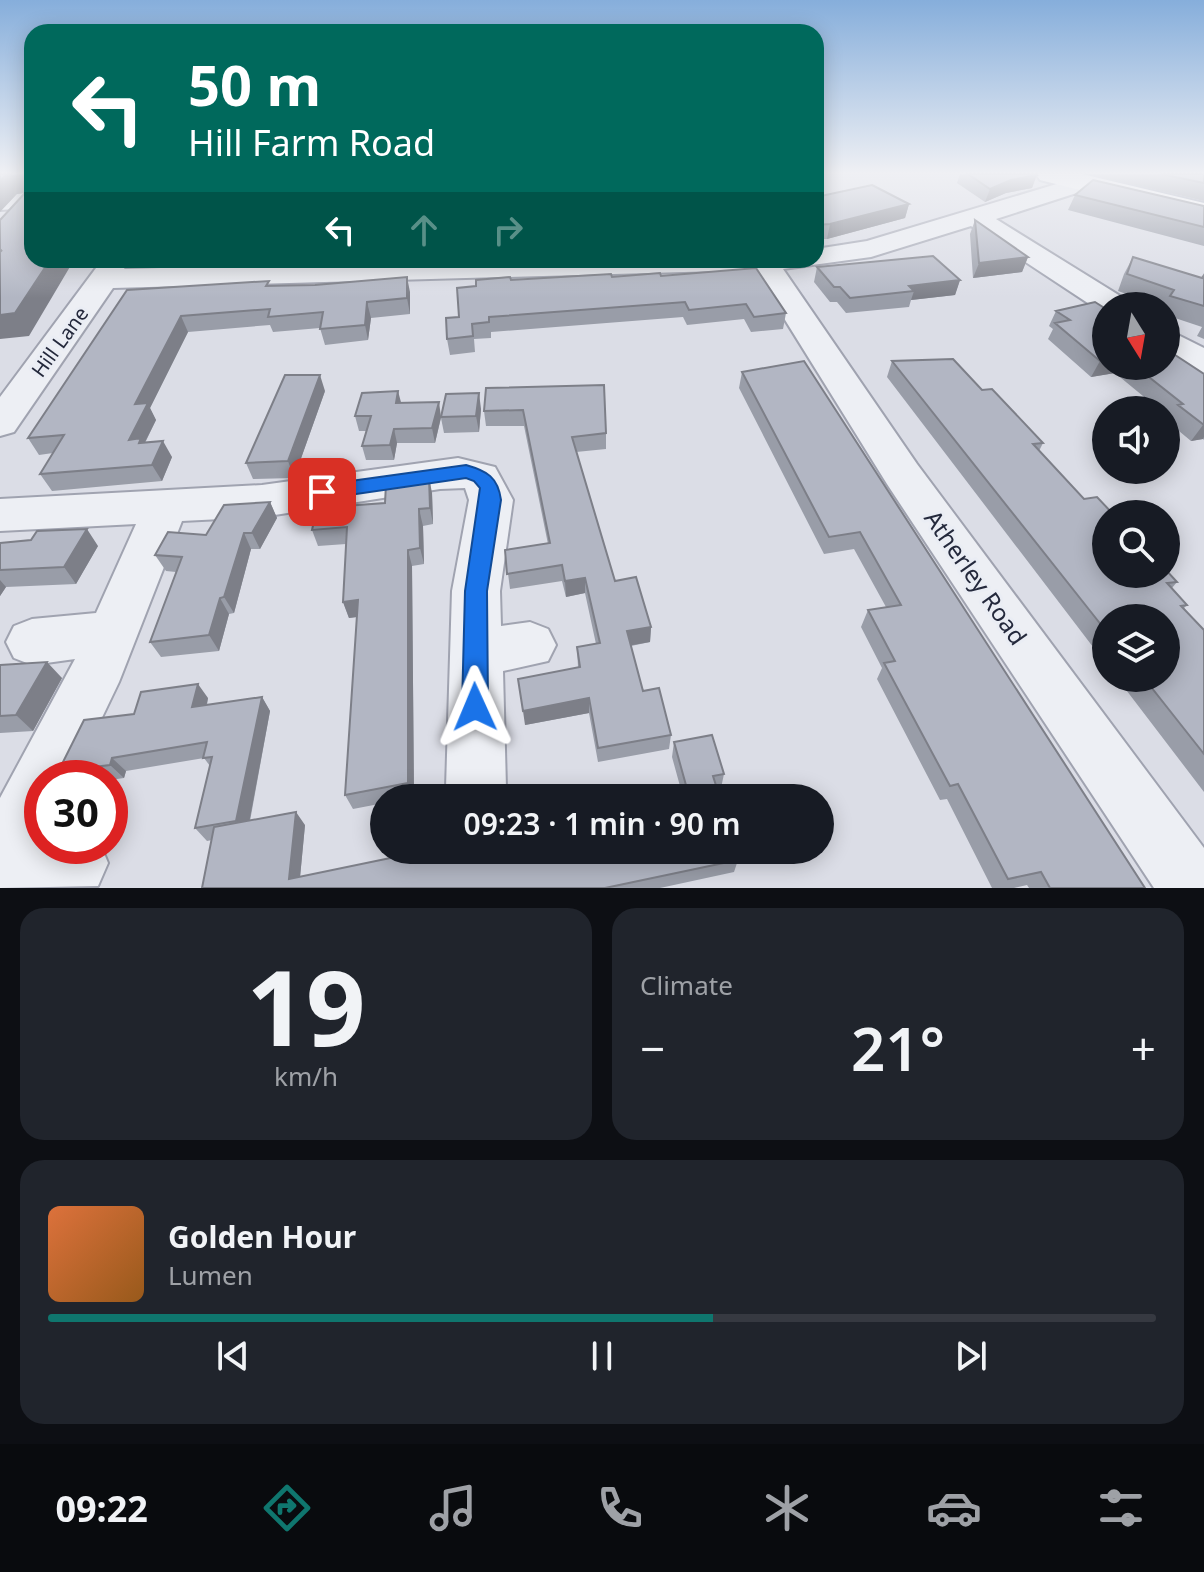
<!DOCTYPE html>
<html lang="en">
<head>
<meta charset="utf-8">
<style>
	:root { --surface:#171b24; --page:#20242c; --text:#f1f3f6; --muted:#9ea1a6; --line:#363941; --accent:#0f766e }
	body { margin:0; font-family:"Noto Sans",sans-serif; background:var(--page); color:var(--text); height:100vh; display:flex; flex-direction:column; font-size:30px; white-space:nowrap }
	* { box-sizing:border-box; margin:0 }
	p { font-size:26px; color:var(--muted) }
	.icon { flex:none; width:44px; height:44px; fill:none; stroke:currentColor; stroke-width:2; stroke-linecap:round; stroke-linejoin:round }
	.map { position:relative; height:888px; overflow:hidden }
	.sheet { display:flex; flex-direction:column; gap:20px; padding:20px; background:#0d0f14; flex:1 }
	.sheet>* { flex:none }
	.top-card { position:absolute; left:24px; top:24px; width:800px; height:244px; border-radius:24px; box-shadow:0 4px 20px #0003; background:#00695c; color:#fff; overflow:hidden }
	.needle { width:52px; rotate:169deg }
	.controls { position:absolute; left:1092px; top:292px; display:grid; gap:16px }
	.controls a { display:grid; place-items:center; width:88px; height:88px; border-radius:50%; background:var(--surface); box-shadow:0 4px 20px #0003; font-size:40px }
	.speed { position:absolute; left:24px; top:760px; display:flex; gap:16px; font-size:40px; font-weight:700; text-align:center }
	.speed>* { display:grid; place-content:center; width:104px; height:104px; border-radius:50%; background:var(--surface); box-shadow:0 4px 20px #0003; line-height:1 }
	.speed .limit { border:12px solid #d22; background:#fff; color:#111 }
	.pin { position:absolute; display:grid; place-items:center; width:68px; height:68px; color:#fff; margin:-34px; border-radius:16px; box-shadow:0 4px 12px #0006 }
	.me { position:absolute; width:88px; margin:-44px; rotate:359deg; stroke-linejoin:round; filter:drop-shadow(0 0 6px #0008) }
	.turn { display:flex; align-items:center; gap:28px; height:168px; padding:0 32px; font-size:36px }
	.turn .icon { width:104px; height:104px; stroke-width:2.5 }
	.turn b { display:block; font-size:56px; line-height:68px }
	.lanes { display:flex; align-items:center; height:76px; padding:0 32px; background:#0003; justify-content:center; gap:40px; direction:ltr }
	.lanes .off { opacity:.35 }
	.big { font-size:60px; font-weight:600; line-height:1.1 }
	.sheet .tile { flex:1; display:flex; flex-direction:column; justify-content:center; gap:12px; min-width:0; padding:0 28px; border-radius:24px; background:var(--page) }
	.sheet .dial { align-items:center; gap:0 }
	.dial b { font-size:104px; line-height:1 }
	.song { display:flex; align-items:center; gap:24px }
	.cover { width:96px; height:96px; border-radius:12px; background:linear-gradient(135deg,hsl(20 70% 55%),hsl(30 70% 35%)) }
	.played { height:8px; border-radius:4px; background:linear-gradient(90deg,var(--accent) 60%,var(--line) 60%) }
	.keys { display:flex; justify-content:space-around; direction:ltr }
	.heat { display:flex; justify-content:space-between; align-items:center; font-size:44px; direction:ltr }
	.sheet .tiles { flex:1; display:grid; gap:20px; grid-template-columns:1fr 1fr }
	.tile:last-child { grid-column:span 2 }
	.trip { position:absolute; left:370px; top:784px; width:464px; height:80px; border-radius:40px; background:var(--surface); box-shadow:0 4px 20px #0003; font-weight:600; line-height:80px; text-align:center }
	.menu { display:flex; height:128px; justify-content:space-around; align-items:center; background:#090b0e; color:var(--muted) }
	.menu .icon { width:56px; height:56px }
	.menu .active { color:var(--accent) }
	.menu b { font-size:36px; color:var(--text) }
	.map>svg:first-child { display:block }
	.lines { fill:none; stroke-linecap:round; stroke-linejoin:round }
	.minor-casing { stroke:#a0a3b0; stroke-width:4 }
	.major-casing { stroke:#9aa0b2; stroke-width:4 }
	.minor { fill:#edeff4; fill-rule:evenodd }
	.major { fill:#fff; fill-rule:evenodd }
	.wall { fill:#999da8 }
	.shaded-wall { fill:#7d7f88 }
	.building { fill:#b2b6c3; stroke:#7d7f88; stroke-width:2 }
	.route { fill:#1a73e8; stroke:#114b97; stroke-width:2 }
	.labels { text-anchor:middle; stroke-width:6; stroke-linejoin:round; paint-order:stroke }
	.street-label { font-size:20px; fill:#24293c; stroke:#eaedf4 }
	.near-street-label { font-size:24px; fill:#24293c; stroke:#eaedf4 }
</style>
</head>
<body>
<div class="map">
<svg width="1204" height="888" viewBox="0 0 1204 888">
	<rect width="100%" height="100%" fill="#dbdde6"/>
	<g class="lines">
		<defs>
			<path id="minor" d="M1083,176l12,7 -3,5 -96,31 129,80 5,7h-24v8l-3,-1 -132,-87 -100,31 -88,12 134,195 287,384v40h-50l-267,-404 -133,-214 -641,18 -99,144 -14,4v-39l102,-137h28l-6,9 350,-9h342v-11l51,-8z
				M32,192v16l-32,2v-14z
				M1166,329l38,19v26l-12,-4 -26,-16z
				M458,458l37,9 18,33 -13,91 1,35 29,-4 18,7 8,16 -8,16 -45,10 3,117 -4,10h-52l-4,-10 6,-197 17,-91 -4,-12 -25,1 -178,28 -80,4 -63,161 -46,96h-31v68h59l7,17 -10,23 -98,2v-90l75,-139 -43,6 -18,-7 -8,-16 8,-16 18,-7 64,-6 40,-89 -136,7v-32l262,-14z"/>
			<path id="major" d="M1036,174h46l122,29v18l-164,-41z"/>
		</defs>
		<use href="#minor" class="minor-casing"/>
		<use href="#major" class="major-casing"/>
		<use href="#minor" class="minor"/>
		<use href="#major" class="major"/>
	</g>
	<path class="wall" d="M960,174h76l-4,14 -26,5 -21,9 -28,-19z
		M1088,174h116v27z
		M1075,195l129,11v40l-136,-36z
		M816,197l93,7 -4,14 -78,21h-11z
		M975,220l53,37 -6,15 -49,6 -3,-44z
		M1133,257l69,21 2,-3v64l-7,-3 5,-9 -36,-12v-9h-6l-42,-15 6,-17z
		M817,267l143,13 -5,15 -44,5 -2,7 -63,6 -9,-11h-7l-16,-20z
		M661,276l125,37 -3,16 -32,3 -7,-13 -57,6 -4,-8 -192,15v6l-17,1 1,13 -25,3 -3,-16 29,-53 35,-6z
		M270,286l140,6v22l-39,4 -3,22 -43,5 -5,-17 -47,4 -3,-7 -82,7 -38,76 6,12 -11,23 27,14 -10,24 -110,10 -12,-17 13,-21 -14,2 -11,-17 99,-148z
		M1095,302l11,64h60l38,8v66l-1,-1 -12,2 -24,-20 2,-4 -3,-2v-5h-6l-45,-37 -24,4 -43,-38 5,-10 -4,-3 7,-15z
		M892,361l90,29 61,53 -4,8 45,48 93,83 -5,6 15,17 -3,3 20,22v162l-87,-114h49l-60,-60v46l-219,-287z
		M742,372l403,516h-116l-2,-3 -13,3h-22l-45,-89 -7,1 -63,-121 5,-11 -21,-41 7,-17 18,-3 -32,-58 -30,5 -85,-166z
		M486,388l120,45v16l-30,3 39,129 36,46 -1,15 -19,4 12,45 28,44 -2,14 -71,13 -9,-49 -64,12 53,-58 -1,-20 19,-3 -11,-51 -19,4 -4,-16 -52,8 -5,-39 43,-6 -24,-118h-38l-2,-15z
		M325,391l-31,87 -41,1 -7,-16z
		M401,403l40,13 40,-7 -2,23 -35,1 -3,-15 -6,25h-38l-3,17h-28l-4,-14 4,-15h-7l-4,-15z
		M432,493l1,31 -10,2 1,38 -12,2 2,231 -30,1v5l-31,6 -8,-14 12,-178 -8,1 -6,-16 3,-58 -28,2 -6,-16 73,-27z
		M270,502l7,16 -17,31h-9l-17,64 -5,1 -10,37 -58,6 -11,-15 26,-70 -10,-1 -11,-16 51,-20z
		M0,543l98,3 -22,38 -70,3 -6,9z
		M0,665l62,13 -29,53 -33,2z
		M262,697l8,14 -20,110 55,4 -5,52 438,-17 -4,12 -74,16h-458l10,-48 -5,1 -12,-13 15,-62 -6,-8 -78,13 -2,7 -14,2v-2h-52l-6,-6 82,-58 74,-16 -1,7z
		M674,742l50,32 -3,14 -38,9 -11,-40z"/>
	<path class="shaded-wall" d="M25,174l7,18 -15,2 -17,18v-31l6,-6z
		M1037,175l-5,13 -26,5 -21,9 5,-13 21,-9z
		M909,204l-4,14 -78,21 3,-15z
		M1028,257l-6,15 -49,6 6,-15z
		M50,260h24l-45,76 -29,3v-24z
		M407,277l3,15v22l-3,-16z
		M960,280l-5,15 -44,5 3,-9 -5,-5z
		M367,302l4,16 -3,22 -3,-15z
		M181,316l7,16 -38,76 6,12 -12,24 -15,-4 6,-36z
		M1106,360v6h13l-4,7 -24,4 9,-16z
		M320,375l5,16 -31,87 -6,-17z
		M398,391l4,15 -6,-3z
		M479,393l2,16 -2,23 -3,-16z
		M439,402l2,15 -6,26 -3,-15z
		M1203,425h1v12l-1,2 -12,2z
		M394,429l3,14 -3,17 -4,-15z
		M163,441l9,16 -10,24 -10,-16z
		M429,477l3,16 1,31 -3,-16z
		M270,502l7,16 -17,31 -8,-16z
		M419,509l4,17 1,38 -4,-16z
		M87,529l11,17 -22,38 -12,-17z
		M244,533l7,16 -17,64 -10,-16z
		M408,550l4,16 2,231 -6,-14z
		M585,578v15l-19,4 -1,-16z
		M0,580l6,7 -6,9z
		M220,598l9,16 -10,37 -10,-16z
		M358,600l6,16 -15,2 -6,-16z
		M651,627l-1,15 -23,4v-15z
		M47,662l15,16 -29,53 -17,-16z
		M198,684l10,14 -5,23 -11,-14z
		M262,697l8,14 -23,123 -11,-13z
		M589,698v15l-64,12 -2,-14z
		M112,758l14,13 -2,7 -14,-13z
		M296,812l9,13 -6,63 -10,-9z"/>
	<path class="building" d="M0,174h12l-6,1 -6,6z
		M24,174h8v86h18l-35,53 -15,2v-63l2,-2 -2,1v-31l24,-26z
		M968,174h68l1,1 -26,5 -21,9z
		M1161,174h43v9z
		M1093,180l111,26v21l-129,-32z
		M872,185l37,19 -79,20 -14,1v-28z
		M975,220l53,37 -49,6z
		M933,256l27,24 -51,6 5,5 -64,7 -10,-11h-6l-17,-20z
		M1133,257l69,21 2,-3v31l-34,-10 4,-6 -47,-16z
		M756,268l30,45 -32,4 -8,-13 -57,6 -4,-8 -196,15v5l-17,2 1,12 -26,3 -1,-21 13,-1 -2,-29 19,-2v-6l34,-3 1,3 100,-6 1,3 48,-4 1,3z
		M407,277v21l-40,4 -2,23 -45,4 3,-17 -55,5 2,-8 -89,7 -46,88 13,-1 -19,37 12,-2 -2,5 24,-2 -11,24 -112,9 24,-39 -36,3 99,-148 142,-9 -3,5 49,-1z
		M1095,302l11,7v51l-6,1 -45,-38 15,-3 -14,-9z
		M1166,349l38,25v51l-26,-20 5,-1 -48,-38h31z
		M953,359l29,31 10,-1 51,54 -10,1 51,55 13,-2 16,17h-7v60h60v-4l11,12 -10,1 20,22 -6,1 23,24v124l-60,-76h22v-60h-60v13l-214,-270z
		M804,361l341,527h-95l-9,-16 -33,7 -50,-95 -8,2 -66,-123 11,-2 -27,-51 33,-5 -41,-73 -31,5 -87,-165z
		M285,375h35l-32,86 -42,2z
		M604,385l2,48 -34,4 43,144 21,-4 15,50 -24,4 16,60 16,-3 12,47 -73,13 -9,-50 -66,13 -5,-32 62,-12 -3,-20 23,-4 -15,-65 -20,3 -3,-16 -55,9 -2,-24 45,-7 -27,-133 -39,1 2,-23z
		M398,391l-2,12 43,-1 -7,26 -38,1 -4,16 -28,1 9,-30h-16l7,-23z
		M479,393l-3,23 -35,1 5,-23z
		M429,477l1,31 -11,1 1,39 -12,2v233l-63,12 13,-195 -15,2 4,-75 -35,3 5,-22 68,-5 1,-19z
		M270,502l-18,31h-8l-20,64 -4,1 -11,37 -59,7 32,-85 -27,-2 13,-23 38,3 18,-30z
		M87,529l-23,38 -64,3v-27l31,-3 6,-9z
		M47,662l-31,53 -16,1v-51z
		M198,684l-6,23 70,-10 -26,124 -41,7 17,-71 -9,1 4,-16 -95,16 -2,7 -58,7 9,-6 23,-46 50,-6 7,-22z
		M712,735l12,39 -11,2 7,22h-40l9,-2 -15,-54z
		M296,812l-7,67 140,-29h306l3,10 -133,28h-403l12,-61z"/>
	<linearGradient id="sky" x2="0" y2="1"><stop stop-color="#86aedb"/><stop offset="0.58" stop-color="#eff0f4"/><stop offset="1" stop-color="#eff0f4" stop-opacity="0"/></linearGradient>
	<rect width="1204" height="298" fill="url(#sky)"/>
	<path class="route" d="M466,465c21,6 32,12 35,35l-14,91 1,116 -4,8 -9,3 -9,-3 -4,-8 3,-116 15,-103 -6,-7 -8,-3 -144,21 -10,-7 10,-7z"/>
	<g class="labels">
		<g class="street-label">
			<text transform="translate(60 342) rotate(-54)" y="7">Hill Lane</text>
		</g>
		<g class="near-street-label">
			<text transform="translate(975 578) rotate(55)" y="8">Atherley Road</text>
		</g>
	</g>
</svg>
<div class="controls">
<a><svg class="needle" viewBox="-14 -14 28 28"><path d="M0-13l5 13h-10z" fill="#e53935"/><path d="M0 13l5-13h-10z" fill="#9ea1a6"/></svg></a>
<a><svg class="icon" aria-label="sound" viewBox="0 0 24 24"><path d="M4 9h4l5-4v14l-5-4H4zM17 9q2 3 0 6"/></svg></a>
<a><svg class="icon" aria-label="search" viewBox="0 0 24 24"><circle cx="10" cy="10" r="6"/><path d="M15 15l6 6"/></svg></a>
<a><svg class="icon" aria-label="layers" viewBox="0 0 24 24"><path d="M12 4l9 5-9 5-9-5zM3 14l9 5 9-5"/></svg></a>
</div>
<div class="speed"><div class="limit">30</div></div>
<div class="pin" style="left:322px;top:492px;background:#d93025"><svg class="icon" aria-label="arrive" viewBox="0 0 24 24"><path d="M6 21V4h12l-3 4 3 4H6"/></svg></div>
<svg class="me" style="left:475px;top:707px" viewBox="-20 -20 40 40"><path d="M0-17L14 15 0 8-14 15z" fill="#1a73e8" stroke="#fff" stroke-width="4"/></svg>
<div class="trip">09:23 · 1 min · 90 m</div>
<div class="top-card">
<div class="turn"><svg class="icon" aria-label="left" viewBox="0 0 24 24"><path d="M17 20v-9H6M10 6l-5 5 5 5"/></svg><div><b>50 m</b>Hill Farm Road</div></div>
<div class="lanes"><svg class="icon" aria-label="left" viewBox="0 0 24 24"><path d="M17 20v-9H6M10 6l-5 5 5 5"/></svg><svg class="icon off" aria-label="ahead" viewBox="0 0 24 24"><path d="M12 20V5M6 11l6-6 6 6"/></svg><svg class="icon off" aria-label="right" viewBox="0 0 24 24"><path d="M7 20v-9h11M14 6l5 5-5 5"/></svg></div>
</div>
</div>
<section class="sheet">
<div class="tiles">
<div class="tile dial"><b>19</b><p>km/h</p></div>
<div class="tile"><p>Climate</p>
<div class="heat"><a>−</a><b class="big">21°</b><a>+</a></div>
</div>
<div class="tile">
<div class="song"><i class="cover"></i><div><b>Golden Hour</b><p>Lumen</p></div></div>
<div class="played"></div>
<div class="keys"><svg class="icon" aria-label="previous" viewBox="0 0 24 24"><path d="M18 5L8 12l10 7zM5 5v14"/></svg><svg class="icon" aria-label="pause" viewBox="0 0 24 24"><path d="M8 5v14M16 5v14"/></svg><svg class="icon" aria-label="next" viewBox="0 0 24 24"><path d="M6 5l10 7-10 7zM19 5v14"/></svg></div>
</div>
</div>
</section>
<nav class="menu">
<b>09:22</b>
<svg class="icon active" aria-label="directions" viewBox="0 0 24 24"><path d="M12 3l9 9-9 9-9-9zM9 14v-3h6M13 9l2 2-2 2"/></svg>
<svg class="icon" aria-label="music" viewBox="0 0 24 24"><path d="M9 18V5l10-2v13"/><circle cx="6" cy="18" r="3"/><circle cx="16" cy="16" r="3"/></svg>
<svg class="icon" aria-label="phone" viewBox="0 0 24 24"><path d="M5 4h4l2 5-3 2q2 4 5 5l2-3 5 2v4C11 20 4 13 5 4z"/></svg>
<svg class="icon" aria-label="climate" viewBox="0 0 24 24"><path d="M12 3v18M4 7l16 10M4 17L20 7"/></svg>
<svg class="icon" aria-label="car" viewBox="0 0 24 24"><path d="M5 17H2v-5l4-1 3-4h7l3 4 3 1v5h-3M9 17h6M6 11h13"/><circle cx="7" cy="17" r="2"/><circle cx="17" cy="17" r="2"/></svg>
<svg class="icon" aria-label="filters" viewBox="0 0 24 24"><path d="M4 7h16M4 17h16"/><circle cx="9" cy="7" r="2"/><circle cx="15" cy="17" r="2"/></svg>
</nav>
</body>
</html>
